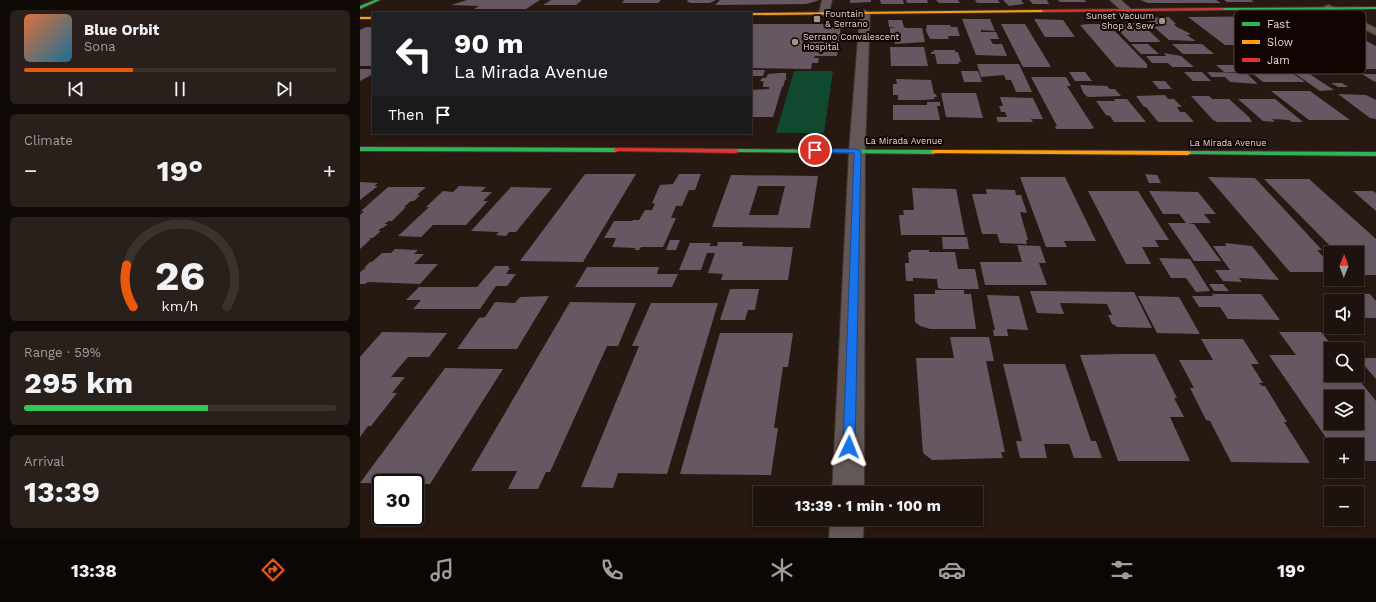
<!DOCTYPE html>
<html lang="en">
<head>
<meta charset="utf-8">
<style>
	:root { --surface:#1d120d; --page:#2a201b; --text:#f1f3f6; --muted:#a09e9d; --line:#3b322e; --accent:#ea580c }
	body { margin:0; font-family:"Work Sans",sans-serif; background:var(--page); color:var(--text); height:100vh; display:flex; flex-direction:column; font-size:15px; white-space:nowrap }
	* { box-sizing:border-box; margin:0 }
	p { font-size:13px; color:var(--muted) }
	.icon { flex:none; width:22px; height:22px; fill:none; stroke:currentColor; stroke-width:2; stroke-linecap:round; stroke-linejoin:round }
	.map { position:relative; flex:1; overflow:hidden }
	.side { display:flex; flex-direction:column; gap:10px; padding:10px; background:#100a07; width:360px }
	.side>* { flex:none }
	.banner { position:absolute; left:12px; top:12px; width:380px; height:122px; border-radius:0px; box-shadow:0 2px 6px #0003,0 0 0 1px var(--line); background:#202124; color:#fff; overflow:hidden }
	.needle { width:26px; rotate:1deg }
	.controls { position:absolute; left:964px; top:246px; display:grid; gap:8px }
	.controls a { display:grid; place-items:center; width:40px; height:40px; border-radius:0px; background:var(--surface); box-shadow:0 2px 6px #0003,0 0 0 1px var(--line); font-size:20px }
	.speed { position:absolute; left:12px; top:474px; display:flex; gap:8px; font-size:20px; font-weight:700; text-align:center }
	.speed>* { display:grid; place-content:center; width:52px; height:52px; border-radius:50%; background:var(--surface); box-shadow:0 2px 6px #0003,0 0 0 1px var(--line); line-height:1 }
	.speed .limit { border:2px solid #111; border-radius:6px; background:#fff; color:#111 }
	.pin { position:absolute; display:grid; place-items:center; width:34px; height:34px; color:#fff; margin:-17px; border:2px solid #fff; border-radius:50%; box-shadow:0 1px 4px #0007 }
	.me { position:absolute; width:44px; margin:-22px; rotate:2deg; stroke-linejoin:round; filter:drop-shadow(0 0 3px #0008) }
	.turn { display:flex; align-items:center; gap:14px; height:84px; padding:0 16px; font-size:18px }
	.turn .icon { width:52px; height:52px; stroke-width:2.5 }
	.turn b { display:block; font-size:28px; line-height:34px }
	.then { display:flex; align-items:center; height:38px; padding:0 16px; background:#0003; gap:8px; font-size:15px }
	.big { font-size:30px; font-weight:700; line-height:1.1 }
	.side .card { flex:1; display:flex; flex-direction:column; justify-content:center; gap:6px; min-width:0; padding:0 14px; border-radius:6px; background:var(--page) }
	.side .dial { align-items:center; gap:0 }
	.dial svg { height:104px; overflow:visible; fill:none; stroke:var(--line); stroke-width:7; stroke-linecap:round; text-anchor:middle }
	.dial text { fill:var(--text); stroke:none }
	.song { display:flex; align-items:center; gap:12px }
	.cover { width:48px; height:48px; border-radius:6px; background:linear-gradient(135deg,hsl(20 70% 55%),hsl(200 70% 35%)) }
	.played { height:4px; border-radius:2px; background:linear-gradient(90deg,var(--accent) 35%,var(--line) 35%) }
	.keys { display:flex; justify-content:space-around; direction:ltr }
	.heat { display:flex; justify-content:space-between; align-items:center; font-size:22px; direction:ltr }
	.charge { height:6px; border-radius:3px; background:linear-gradient(90deg,#34c759 59%,var(--line) 0) }
	.trip { position:absolute; left:393px; top:486px; width:230px; height:40px; border-radius:0px; background:var(--surface); box-shadow:0 2px 6px #0003,0 0 0 1px var(--line); font-weight:700; line-height:40px; text-align:center }
	.tab-bar { display:flex; height:64px; justify-content:space-around; align-items:center; background:#0c0705; color:var(--muted) }
	.tab-bar .icon { width:28px; height:28px }
	.tab-bar .selected { color:var(--accent) }
	.tab-bar b { font-size:18px; color:var(--text) }
	main { display:flex; flex:1; min-height:0 }
	.map>svg:first-child { display:block }
	.green { fill:#0f4a30 }
	.building { fill:#665863; fill-rule:evenodd }
	.lines { fill:none; stroke-linecap:round; stroke-linejoin:round }
	.street-casing { stroke:#40332d; stroke-width:2 }
	.fast-casing { stroke:#40332d; stroke-width:2 }
	.slow-casing { stroke:#40332d; stroke-width:2 }
	.jam-casing { stroke:#40332d; stroke-width:2 }
	.street { fill:#645758; fill-rule:evenodd }
	.fast { fill:#30b455; fill-rule:evenodd }
	.slow { fill:#ff9f0a; fill-rule:evenodd }
	.jam { fill:#e5322d; fill-rule:evenodd }
	.route { fill:#1a73e8; stroke:#114b97 }
	.poi-dot { fill:#a5938b; stroke:#100502; stroke-width:1.5 }
	.labels { text-anchor:middle; stroke-width:4; stroke-linejoin:round; paint-order:stroke }
	.far-poi-label { font-size:9px; fill:#e9d5cd; stroke:#100502; text-anchor:start }
	.far-street-label { font-size:9px; fill:#e9d5cd; stroke:#100502 }
	.key { fill:#100502; stroke:#51433f; stroke-width:1 }
	.key-label { font-size:11px; fill:#e9d5cd }
</style>
</head>
<body>
<main>
<section class="side">
<div class="card">
<div class="song"><i class="cover"></i><div><b>Blue Orbit</b><p>Sona</p></div></div>
<div class="played"></div>
<div class="keys"><svg class="icon" aria-label="previous" viewBox="0 0 24 24"><path d="M18 5L8 12l10 7zM5 5v14"/></svg><svg class="icon" aria-label="pause" viewBox="0 0 24 24"><path d="M8 5v14M16 5v14"/></svg><svg class="icon" aria-label="next" viewBox="0 0 24 24"><path d="M6 5l10 7-10 7zM19 5v14"/></svg></div>
</div>
<div class="card"><p>Climate</p>
<div class="heat"><a>−</a><b class="big">19°</b><a>+</a></div>
</div>
<div class="card dial"><svg viewBox="0 0 100 80">
<path d="M14 69A42 42 0 1 1 86 69"/>
<path d="M14 69A42 42 0 0 1 9 37" stroke="#ea580c"/>
<text x="50" y="56" font-size="32" font-weight="700">26</text>
<text x="50" y="72" font-size="11">km/h</text>
</svg></div>
<div class="card"><p>Range · 59%</p><b class="big">295 km</b><div class="charge"></div></div>
<div class="card"><p>Arrival</p><b class="big">13:39</b></div>
</section>
<div class="map">
<svg width="1016" height="538" viewBox="0 0 1016 538">
	<rect width="100%" height="100%" fill="#271811"/>
	<path class="green" d="M434,71h39l-9,62h-48z"/>
	<path class="building" d="M107,0h73l-14,9h-52l5,-3 -28,-1z
		M191,0h31l-6,5h-33z
		M264,0h37l-3,3h-36z
		M328,0h28l-6,3h-21l1,-1h-3z
		M360,0h100l-14,4 -91,1z
		M490,0h21v2l-21,1z
		M520,0h23l1,4h-23z
		M546,0h21l1,3h-21z
		M576,0h22l2,3h-21z
		M615,0h23l2,3h-23z
		M643,0h18l3,4 -15,2z
		M669,0h18l2,4h-16z
		M698,0h26l3,2h-27z
		M780,0h76l5,3h-73z
		M864,0h27l3,2h-27z
		M955,16l7,1 54,29v23h-19l-14,-4 -27,-16h13l-8,-4h-96l-37,-28zM946,27l3,2h-3l8,3h-70l-2,-1h3l-9,-3z
		M809,17l7,7h-2l3,3 14,7 -4,1 9,6 -27,-1 -15,-13 13,-2 -2,-1h-14l-7,-6z
		M602,19h28l5,12 -14,-1v2h15l3,7h-9l3,5h9l5,12 -31,-1z
		M674,19l29,1 12,17h-30z
		M528,20h14l2,7 2,1h16l3,14 -30,2 -1,-8h-4v-8l6,-1h-7z
		M751,23l21,2 -2,-2h11l20,19h-31z
		M391,24h83l7,2 -4,30h-22l-1,2h5l-1,5h-6l-1,6 -60,-1z
		M641,24h24l26,43h-28z
		M727,24h21l39,40v4l-31,-1 -36,-42z
		M567,25h23l1,2h6l3,9h-12l1,3h-19l-4,-8z
		M6,27h7v39h-13v-36z
		M771,44h17l11,10h-18z
		M812,44h30l12,10h-31z
		M530,47h34l4,19h-37z
		M573,50h22v2h3l3,10h-3l1,2h-22l-2,-10h-4v-2h3z
		M804,53l17,3 13,11h-22l-4,-4h-16l-6,-7h20z
		M617,64h42l13,28h-16l-5,-12h-5l-2,-5 -23,2z
		M856,65h20l8,7h-20z
		M0,69h13v5l-13,7z
		M391,70h14l-2,6h-12z
		M601,71h17l4,11h-18z
		M709,72h16l7,9h-17z
		M824,72h18l9,9h-18z
		M847,72l39,1 12,11 -28,-2 -5,-5h-13z
		M420,73h6v6h2l-3,1 -2,7h-1l-9,30h-22v-27l18,-1v-2h-6v-4l2,-1 -5,-1 2,-3h4l2,-4z
		M892,73h40l13,9h-42z
		M934,73h14l26,17 -14,1z
		M1002,74h14v8l-3,-1z
		M671,77h35l5,9h-4l27,42h-2l1,1h-37l-1,-3h2z
		M536,79l35,1 3,14h2l1,3h-3l1,2 -12,1h-25v-5h-5v-11h4z
		M792,81h13l7,8h-13z
		M971,83h11l6,4h-10z
		M720,85l27,1 3,3h5l6,7 -33,1 -4,-3z
		M911,91h39l40,29h-41z
		M581,93h35l7,25 -37,-1z
		M978,94l28,1 10,5v19l-6,-1z
		M805,95l3,4h6l8,8h-5l3,5h5l9,10h-36l-12,-15h-2l-8,-11z
		M831,96h18l3,3h17l20,18 3,5h-35l-4,-2z
		M640,97l33,1 10,21h-12l2,3h-35l-2,-5h11l-2,-5h-4l-2,-6h4z
		M754,99h13l19,23h-32l-4,-6 -4,-1 -10,-14h19z
		M878,99h37l28,23h-11l-3,-2 -17,-1 3,3 -12,-1z
		M567,102h13v4h-3l3,14h-47v-15h34z
		M225,174h51l-53,88 -63,-1z
		M319,174h22l-6,16h-6l-7,16h-6l-5,12h5l-13,29h-22l-2,3h-5l2,-2 -24,-1 4,-9h-12l10,-17h18l1,-1h6l6,-10h7l3,-6 -3,-1 8,-18 13,-1z
		M785,174l12,1 4,8h-12z
		M371,175l87,1 -8,52 -98,-1zM398,186h27l-7,29h-29z
		M660,177h45l31,64h-32l3,6h-21z
		M848,177l47,1 67,72h-5l14,15v9l-5,-2h-36z
		M904,179h45l67,60v36h-18l-1,-1v-21h-20z
		M0,182l18,1 -4,3h4l-18,14z
		M99,186l27,1 -5,5h11l-9,9h5l-22,24h-33l-12,12 -23,-1 31,-29h-3l17,-16 10,1z
		M28,187h38l-9,8h3l-6,6h-3l-7,6h2l-14,14h-3l-5,3h4l-5,4h-2l-3,3h3l-8,7h-3l-1,1h2l-11,10v-34l4,-4h-3z
		M151,187l41,1 -36,44h-7l-3,4 -10,-1 3,-3 -28,-1z
		M552,188l44,1 9,46h-64l-2,-20h5l-1,-5h11z
		M626,189l29,1 1,5h5l6,18 -7,-1 8,28h-2l1,4 -27,-1 -3,-9h-15l-10,-40h15z
		M728,191h50l31,49h-14l4,7h-17l9,17h-25z
		M789,191l49,1 18,22h-12l7,9h-23l6,1 27,37h-27l-26,-38h18l-7,-9h-16z
		M993,191h20l3,2v18z
		M582,237h25l2,12h-26z
		M310,240h10l-4,10h-10z
		M358,242h25l-1,4 51,1 -5,33h-67l2,-6 -15,-1 7,-20h-8l-6,17h-22l11,-27h21l-2,3h8z
		M865,243l27,3 27,34 -40,-2 3,4 -19,-1 -8,-11h15l-17,-24h13z
		M657,245l23,1 6,17h-7l8,22h-62l-5,-23h42z
		M35,249l23,1 -4,4h10l-10,10h24l-18,20 -52,-2 -3,2h-5v-12l6,-4h-2l6,-6h2l10,-9h9z
		M551,250h18v2h26l3,17h17l4,20h-37l-4,-1 -1,-9 -24,-1v3h-7l-1,-18h4l-1,-11h3z
		M799,258l31,1 20,32 -14,1 -10,-14h-15z
		M135,266h14l-1,2h2l-4,6h10l-9,12h-11l-16,23h-67l8,-9h-15l13,-13h58z
		M227,267h72l-2,7h21l-6,13h-97z
		M849,284h14l6,7h-15z
		M370,289h29l-4,21h-7l-3,10h-25z
		M575,290h29v4h7l5,35h-46l-10,-3 -5,-4 -1,-28h21z
		M670,291l104,1 18,36 -35,-1 -2,-2 -3,-1 -4,-9h4l-5,-11 -47,-1 4,11 -27,-1z
		M852,294h49l19,26 -52,-1 -8,-12h-21l-7,-11h21z
		M973,294h37l6,7v17h-19v-17h-18z
		M627,295l32,1 9,34 -21,-1 1,7h-14l-1,-6h2z
		M189,296l-32,53h-60l22,-31 6,-1 10,-15 20,1 5,-6z
		M778,296l41,1 21,37 -43,-1z
		M210,302l66,1 -18,43h-11l-57,126h-4l-8,17h-30l9,-18h-46z
		M291,303h67l-51,171 -49,-1 -5,15 -32,-1 58,-141h-7z
		M22,332l65,1 -18,24h-21l-17,20h14l-13,16h5l-26,33h-3l-8,11v-80z
		M919,332h42l13,16 -3,1v26h24l21,26v60h-19v-16h-26l-62,-90h27zM971,397h26v26h-26z
		M360,333h73l-5,34h-5l-9,61h4l-7,47 -91,-1z
		M590,337h39l5,24h-8l19,91h-4l2,6 -71,2 -9,-7 -7,-95h38z
		M841,339h42l16,25h-8l12,19h-4l3,3h3l22,36h-3l26,41 -79,-1 -21,-41 -4,-1 -16,-32h4l-15,-28h34z
		M759,354h36l22,44h-3l10,19h-14l20,44h-72l-38,-106z
		M998,358h18v21l-13,-15z
		M643,364h62l26,77h5l6,17h-28l-5,-14h-25l3,14h-27l-4,-17h6z
		M85,368l58,1 -73,115 -70,-1z"/>
	<g class="lines">
		<defs>
			<path id="street" d="M462,0h10l-3,13 -5,3 -5,-3z
				M750,0h11l11,10 -5,3 -4,-1z
				M969,5l47,23v7l-51,-25 -1,-2 1,-2z
				M505,10l5,3 -5,138 -1,342h-32l17,-342 11,-138z
				M470,519h34l-1,19h-34z"/>
			<path id="fast" d="M15,0h5l-20,9v-3z
				M1016,7v2l-153,1 -2,-1 2,-1z
				M0,147l256,1 3,2 -3,2 -256,-1z
				M376,149l198,1 3,2 -3,2 -200,-2 -1,-1z
				M828,151l188,1v4l-190,-2v-2z"/>
			<path id="slow" d="M683,10l2,2 -294,3 -1,-2z
				M0,17h13v2h-13z
				M574,150l254,1 3,2 -3,2 -256,-2 -1,-1z"/>
			<path id="jam" d="M863,8l1,2 -181,2 -2,-1 2,-1z
				M256,148l120,1 3,2 -3,2 -122,-2v-2z"/>
		</defs>
		<use href="#street" class="street-casing"/>
		<use href="#fast" class="fast-casing"/>
		<use href="#slow" class="slow-casing"/>
		<use href="#jam" class="jam-casing"/>
		<use href="#street" class="street"/>
		<use href="#fast" class="fast"/>
		<use href="#slow" class="slow"/>
		<use href="#jam" class="jam"/>
	</g>
	<path class="route" d="M452,149h45l4,2 -6,296 -2,4 -4,1 -4,-1 -2,-4 11,-294 -39,-1 -4,-2z"/>
	<g class="poi-dot">
		<rect x="453" y="15" width="8" height="8" rx="2"/>
		<circle cx="802" cy="21" r="4"/>
		<circle cx="435" cy="42" r="4"/>
	</g>
	<g class="labels">
		<g class="far-poi-label">
			<text x="465" y="17">Fountain<tspan x="465" dy="10">&amp; Serrano</tspan></text>
			<text x="794" y="19" text-anchor="end">Sunset Vacuum<tspan x="794" dy="10">Shop &amp; Sew</tspan></text>
			<text x="443" y="40">Serrano Convalescent<tspan x="443" dy="10">Hospital</tspan></text>
		</g>
		<g class="far-street-label">
			<text x="544" y="144">La Mirada Avenue</text>
			<text x="868" y="146">La Mirada Avenue</text>
		</g>
	</g>
	<rect x="874" y="10" width="132" height="64" rx="6" class="key"/>
	<rect x="882" y="22" width="18" height="4" fill="#30b455"/>
	<rect x="882" y="40" width="18" height="4" fill="#ff9f0a"/>
	<rect x="882" y="58" width="18" height="4" fill="#e5322d"/>
	<g class="key-label">
		<text x="907" y="28">Fast</text>
		<text x="907" y="46">Slow</text>
		<text x="907" y="64">Jam</text>
	</g>
</svg>
<div class="controls">
<a><svg class="needle" viewBox="-14 -14 28 28"><path d="M0-13l5 13h-10z" fill="#e53935"/><path d="M0 13l5-13h-10z" fill="#a09e9d"/></svg></a>
<a><svg class="icon" aria-label="sound" viewBox="0 0 24 24"><path d="M4 9h4l5-4v14l-5-4H4zM17 9q2 3 0 6"/></svg></a>
<a><svg class="icon" aria-label="search" viewBox="0 0 24 24"><circle cx="10" cy="10" r="6"/><path d="M15 15l6 6"/></svg></a>
<a><svg class="icon" aria-label="layers" viewBox="0 0 24 24"><path d="M12 4l9 5-9 5-9-5zM3 14l9 5 9-5"/></svg></a>
<a>+</a>
<a>−</a>
</div>
<div class="speed"><div class="limit">30</div></div>
<div class="pin" style="left:455px;top:150px;background:#d93025"><svg class="icon" aria-label="arrive" viewBox="0 0 24 24"><path d="M6 21V4h12l-3 4 3 4H6"/></svg></div>
<svg class="me" style="left:489px;top:447px" viewBox="-20 -20 40 40"><path d="M0-17L14 15 0 8-14 15z" fill="#1a73e8" stroke="#fff" stroke-width="4"/></svg>
<div class="trip">13:39 · 1 min · 100 m</div>
<div class="banner">
<div class="turn"><svg class="icon" aria-label="left" viewBox="0 0 24 24"><path d="M17 20v-9H6M10 6l-5 5 5 5"/></svg><div><b>90 m</b>La Mirada Avenue</div></div>
<div class="then">Then<svg class="icon" aria-label="arrive" viewBox="0 0 24 24"><path d="M6 21V4h12l-3 4 3 4H6"/></svg></div>
</div>
</div>
</main>
<nav class="tab-bar">
<b>13:38</b>
<svg class="icon selected" aria-label="directions" viewBox="0 0 24 24"><path d="M12 3l9 9-9 9-9-9zM9 14v-3h6M13 9l2 2-2 2"/></svg>
<svg class="icon" aria-label="music" viewBox="0 0 24 24"><path d="M9 18V5l10-2v13"/><circle cx="6" cy="18" r="3"/><circle cx="16" cy="16" r="3"/></svg>
<svg class="icon" aria-label="phone" viewBox="0 0 24 24"><path d="M5 4h4l2 5-3 2q2 4 5 5l2-3 5 2v4C11 20 4 13 5 4z"/></svg>
<svg class="icon" aria-label="climate" viewBox="0 0 24 24"><path d="M12 3v18M4 7l16 10M4 17L20 7"/></svg>
<svg class="icon" aria-label="car" viewBox="0 0 24 24"><path d="M5 17H2v-5l4-1 3-4h7l3 4 3 1v5h-3M9 17h6M6 11h13"/><circle cx="7" cy="17" r="2"/><circle cx="17" cy="17" r="2"/></svg>
<svg class="icon" aria-label="filters" viewBox="0 0 24 24"><path d="M4 7h16M4 17h16"/><circle cx="9" cy="7" r="2"/><circle cx="15" cy="17" r="2"/></svg>
<b>19°</b>
</nav>
</body>
</html>
